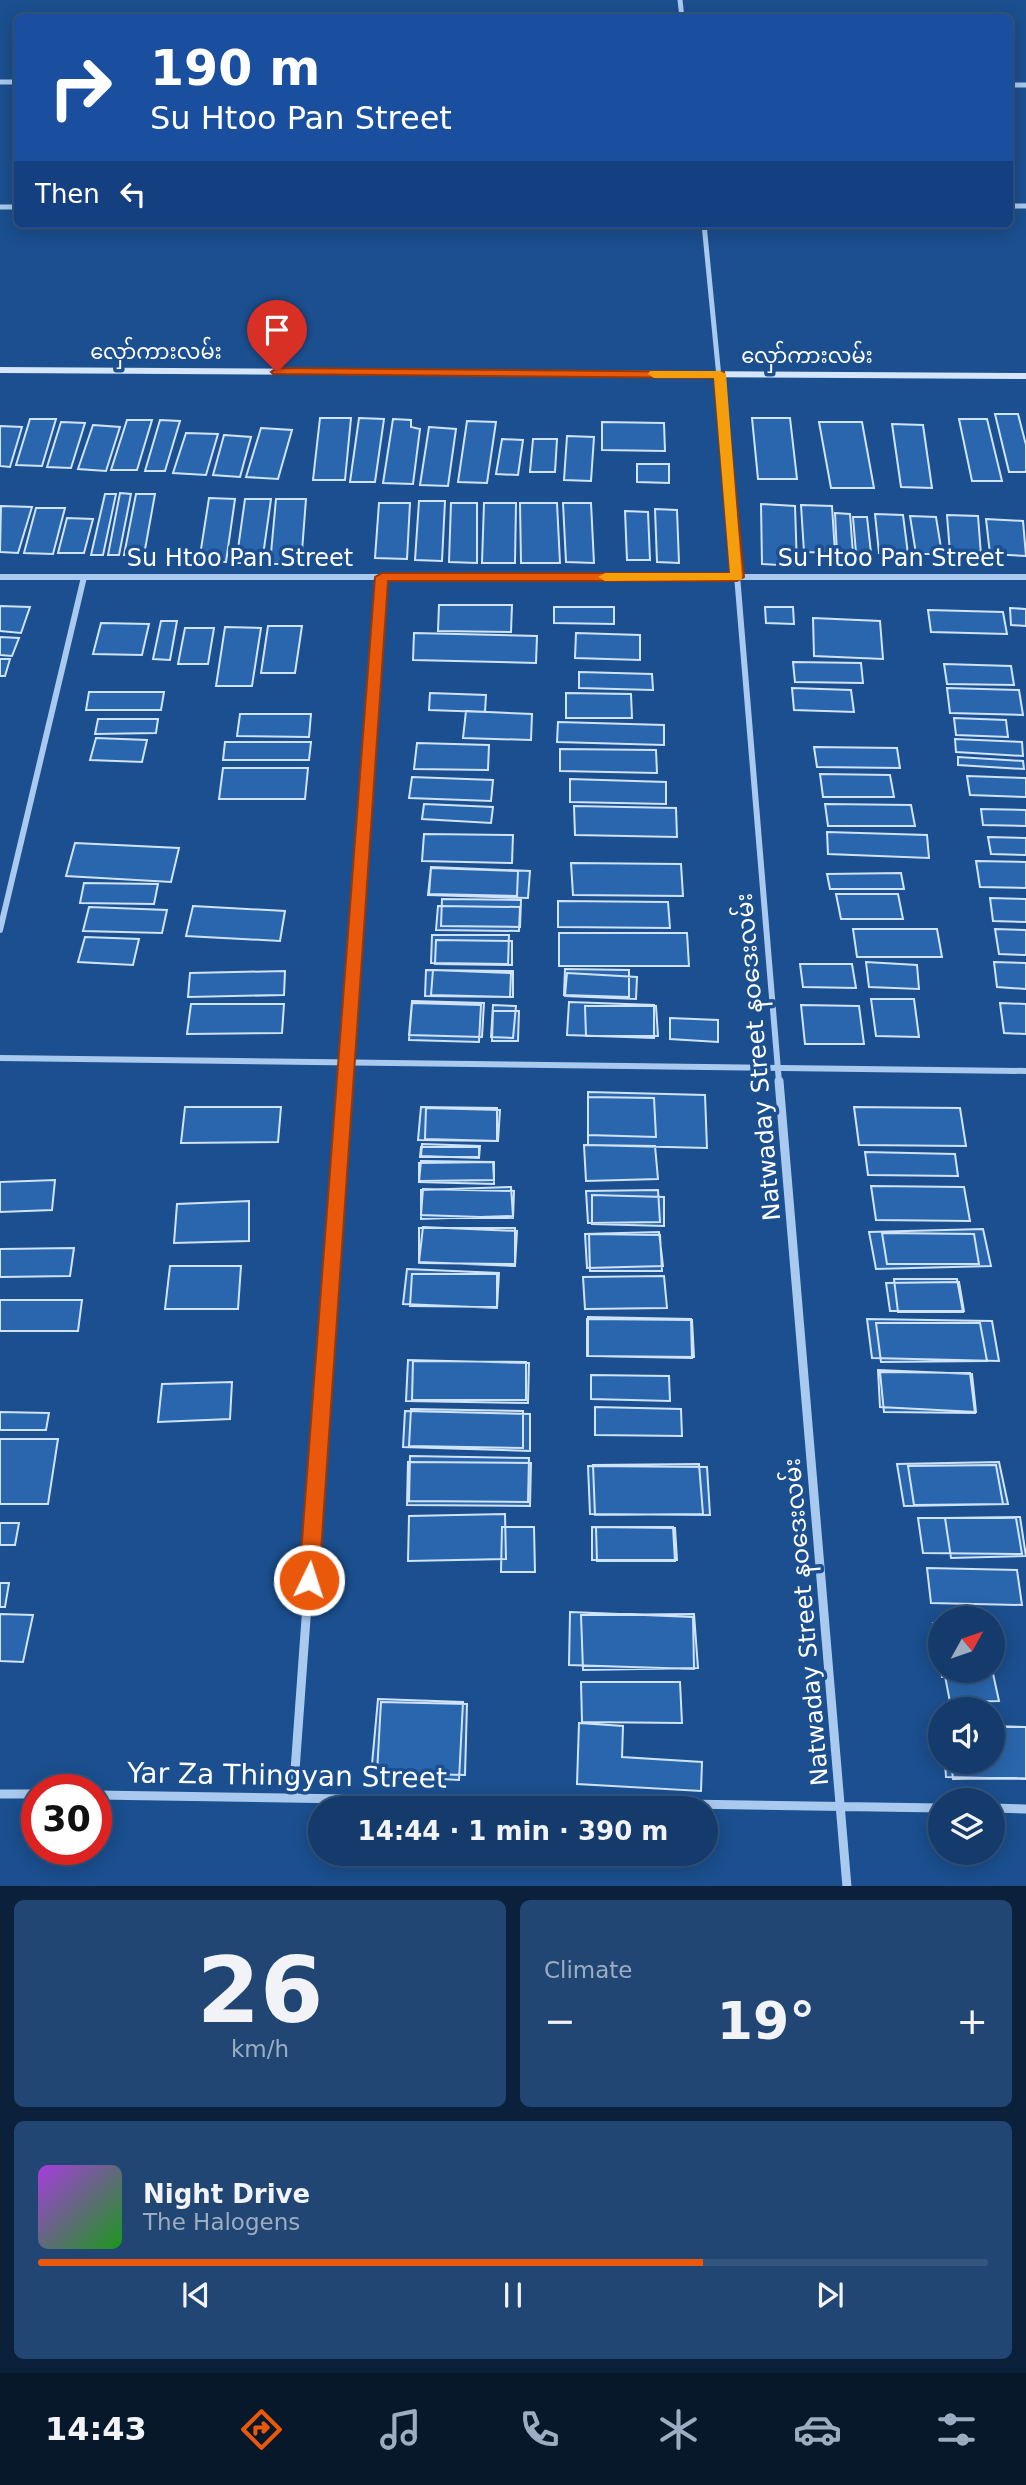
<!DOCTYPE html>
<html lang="en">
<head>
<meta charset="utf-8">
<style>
	:root { --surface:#143b6b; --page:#214673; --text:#f1f3f6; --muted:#9dadc1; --line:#33557e; --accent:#ea580c }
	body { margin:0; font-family:"DejaVu Sans","Noto Sans Myanmar",sans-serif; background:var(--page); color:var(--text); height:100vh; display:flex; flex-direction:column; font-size:26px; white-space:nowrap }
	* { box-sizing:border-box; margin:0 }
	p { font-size:23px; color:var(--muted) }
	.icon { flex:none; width:38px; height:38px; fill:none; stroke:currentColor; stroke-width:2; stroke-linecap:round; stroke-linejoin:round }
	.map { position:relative; height:1886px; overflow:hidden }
	.side { display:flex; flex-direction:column; gap:14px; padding:14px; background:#0b203b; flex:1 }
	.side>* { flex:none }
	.banner { position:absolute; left:14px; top:14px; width:999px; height:214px; border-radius:10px; box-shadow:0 4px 18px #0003,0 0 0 2px var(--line); background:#1a4fa0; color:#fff; overflow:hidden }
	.needle { width:46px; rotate:50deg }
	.buttons { position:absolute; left:928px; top:1606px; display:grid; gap:14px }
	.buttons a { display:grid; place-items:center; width:77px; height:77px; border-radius:50%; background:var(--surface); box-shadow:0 4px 18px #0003,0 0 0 2px var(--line); font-size:35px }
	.speed { position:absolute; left:21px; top:1774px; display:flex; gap:14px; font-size:35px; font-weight:700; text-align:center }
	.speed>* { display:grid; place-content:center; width:91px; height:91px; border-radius:50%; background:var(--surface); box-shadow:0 4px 18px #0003,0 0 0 2px var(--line); line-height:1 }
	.speed .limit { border:10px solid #d22; background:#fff; color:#111 }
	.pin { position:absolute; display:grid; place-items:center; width:60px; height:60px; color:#fff; margin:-72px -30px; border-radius:50% 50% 50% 0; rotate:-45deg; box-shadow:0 0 7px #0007 }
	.pin .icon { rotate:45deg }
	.me { position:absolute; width:77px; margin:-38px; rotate:4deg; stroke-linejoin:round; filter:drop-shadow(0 0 5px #0008) }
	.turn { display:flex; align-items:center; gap:24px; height:147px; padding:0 21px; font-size:32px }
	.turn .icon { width:91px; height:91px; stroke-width:2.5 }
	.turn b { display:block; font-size:49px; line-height:60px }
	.then { display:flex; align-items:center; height:66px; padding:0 21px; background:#0003; gap:14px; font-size:26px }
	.big { font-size:52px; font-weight:700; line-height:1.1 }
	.side .tile { flex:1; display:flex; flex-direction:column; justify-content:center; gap:10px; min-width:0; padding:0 24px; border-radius:10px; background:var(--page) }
	.side .dial { align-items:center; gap:0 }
	.dial b { font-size:91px; line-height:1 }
	.song { display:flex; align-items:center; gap:21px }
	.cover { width:84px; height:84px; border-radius:10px; background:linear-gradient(135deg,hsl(280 70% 55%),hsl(120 70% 35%)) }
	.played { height:7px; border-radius:4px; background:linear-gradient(90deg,var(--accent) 70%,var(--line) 70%) }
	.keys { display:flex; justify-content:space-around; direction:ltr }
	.heat { display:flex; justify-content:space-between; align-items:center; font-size:38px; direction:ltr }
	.side .tiles { flex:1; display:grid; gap:14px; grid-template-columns:1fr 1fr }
	.tile:last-child { grid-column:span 2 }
	.trip { position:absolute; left:308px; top:1796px; width:410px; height:70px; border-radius:35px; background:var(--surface); box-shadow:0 4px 18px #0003,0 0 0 2px var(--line); font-weight:700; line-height:70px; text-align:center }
	.tabs { display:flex; height:112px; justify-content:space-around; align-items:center; background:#08182b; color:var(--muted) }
	.tabs .icon { width:49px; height:49px }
	.tabs .active { color:var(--accent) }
	.tabs b { font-size:32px; color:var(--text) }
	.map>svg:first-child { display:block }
	.building { fill:#2a66ad; stroke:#cfe3fa; stroke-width:2 }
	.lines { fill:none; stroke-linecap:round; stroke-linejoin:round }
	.minor-far2 { stroke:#a9c9ee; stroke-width:5 }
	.minor-far1 { stroke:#a9c9ee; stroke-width:6 }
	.minor { stroke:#a9c9ee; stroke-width:9 }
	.secondary { fill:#d6e6fa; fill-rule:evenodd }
	.route { fill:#ea580c; stroke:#983908; stroke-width:2 }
	.slow { fill:#f59e0b }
	.labels { text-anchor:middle; stroke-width:7; stroke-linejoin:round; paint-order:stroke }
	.far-street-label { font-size:21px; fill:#fff; stroke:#1b4f8f }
	.street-label { font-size:24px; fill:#fff; stroke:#1b4f8f }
	.near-street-label { font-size:28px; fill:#fff; stroke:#1b4f8f }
</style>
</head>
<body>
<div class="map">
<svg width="1026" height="1887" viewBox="0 0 1026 1887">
	<rect width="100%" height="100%" fill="#1b4f8f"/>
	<path class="building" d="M995,414h23l8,31v27h-17z
		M320,418h31l-6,62h-32z
		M359,418l25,1 -9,63h-25z
		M752,418h38l7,61h-39z
		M30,419h26l-14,47 -26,-1z
		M393,419l18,1v7l9,2 -7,55 -30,-1z
		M959,419h28l15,62h-30z
		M127,420h25l-15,50h-26z
		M160,420l20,1 -15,50h-20z
		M467,421l29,1 -9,61 -29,-1z
		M61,422l24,1 -14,45 -24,-1z
		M602,422l62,1 1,28 -63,-1z
		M819,422h43l12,66h-43z
		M892,424l31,1 9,63 -31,-1z
		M93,425l27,2 -14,44 -28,-2z
		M0,426l22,1 -12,40 -10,-1z
		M429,427l27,2 -8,57 -28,-1z
		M261,428l31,2 -14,49 -32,-2z
		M186,433l32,1 -12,41 -33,-2z
		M224,435l27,2 -11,40 -27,-2z
		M567,436l27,1 -3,44 -27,-1z
		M502,439l21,1 -5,35 -22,-1z
		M533,439h24l-2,33h-25z
		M637,464h32v19l-32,-1z
		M120,493l11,1 -12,61h-11z
		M105,494h11l-13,61h-12z
		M136,494h19l-11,61h-20z
		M209,498l26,1 -9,63h-27z
		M245,499h26l-9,64h-26z
		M276,499h30l-5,65h-31z
		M419,501h26l-3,60 -27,-1z
		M379,503h31l-3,56 -32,-1z
		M451,503h26v60l-28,-1z
		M484,503h32l-1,60h-33z
		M520,503h37l3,60h-39z
		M563,503h28l3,60 -28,-1z
		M761,504l34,2 2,60 -35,-2z
		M801,505l31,1 3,47 -31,-1z
		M1,506l31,1 -14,46 -18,-1z
		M36,508h29l-12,46 -29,-1z
		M655,509l22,1 2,53 -22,-1z
		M625,511l23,1 2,48h-23z
		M835,513l15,1 3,40 -16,-1z
		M875,514l28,1 5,39 -29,-1z
		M947,515l31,1 3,39 -31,-2z
		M910,516l26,1 6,37h-26z
		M853,517h14l4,36h-15z
		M67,518l26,1 -9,34h-26z
		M986,519l37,2 3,35 -36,-2z
		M439,605h73l-1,27 -73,-1z
		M0,606l30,1 -9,26 -21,-2z
		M554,607h60v17l-60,-1z
		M765,607h28l1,17 -28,-1z
		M1010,608l16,1v17l-15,-1z
		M928,610l75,2 4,22 -76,-2z
		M813,618l67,3 3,38 -69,-3z
		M161,621h16l-7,39 -17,-1z
		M101,623l48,1 -7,31 -49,-1z
		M268,626h34l-7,47h-34z
		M225,627l36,1 -9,58h-36z
		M185,628h29l-6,36h-30z
		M414,633l123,3 -1,27 -123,-3z
		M576,633l64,2v25l-65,-2z
		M0,637l19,1 -7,18 -12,-1z
		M0,659h10l-5,17h-5z
		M793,662l68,1 2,20 -68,-1z
		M944,664l67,2 3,19 -67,-1z
		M579,672l73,2 1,16 -74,-2z
		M792,688l59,2 3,22 -60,-2z
		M947,688l72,2 4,25 -73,-2z
		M89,692h75l-3,18h-75z
		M430,693l56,2 -1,17 -56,-2z
		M566,693l65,1 1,24h-66z
		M466,711l66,3 -1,26 -68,-2z
		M240,714h71l-2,23 -72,-1z
		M954,718l52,2 2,17 -52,-2z
		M98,719h60l-2,14 -61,1z
		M558,722l106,3v20l-107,-3z
		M96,738l51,2 -5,22 -52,-2z
		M955,739l67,3 1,14 -67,-4z
		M225,742h86l-2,18h-86z
		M417,743l72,2 -1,25 -74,-1z
		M814,747l83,1 3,20 -83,-1z
		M560,749l96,1 1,23 -97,-2z
		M958,757l65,4 1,8 -66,-4z
		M223,768h85l-3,31h-86z
		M820,774l70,1 4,22h-71z
		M967,776l59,2v19l-56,-2z
		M412,777l81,3 -2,21 -82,-3z
		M570,779l96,3v22l-96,-2z
		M424,804l69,3 -2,16 -69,-4z
		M825,804l86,1 4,21h-87z
		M574,806l102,2 1,29 -102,-2z
		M981,809l45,1v16l-43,-1z
		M827,832l100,3 2,23 -101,-4z
		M424,834l89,1 -1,28 -90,-2z
		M988,837l38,1v17l-35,-1z
		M75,843l104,5 -8,34 -105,-6z
		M976,861l50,1v26l-46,-1z
		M571,863l110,1 2,32 -110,-1z
		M431,867l99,4 -2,27 -100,-3z
		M431,868l87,3 -1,25 -88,-2z
		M901,873l3,16h-74l-3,-15z
		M84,883l74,1 -4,20 -74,-1z
		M836,894h62l5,25h-62z
		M990,898l36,1v23l-33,-1z
		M442,899l79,1 -1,27 -79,-1z
		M558,901l110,1 2,26 -112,-1z
		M193,906l92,5 -5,30 -94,-5z
		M438,906l82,1 -1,24 -83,-1z
		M89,907l78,3 -5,23 -79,-2z
		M853,929h84l5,28h-85z
		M995,929l31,1v25l-27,-1z
		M559,933h128l2,33h-130z
		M432,935h77l-1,29 -77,-1z
		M85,937l54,2 -6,26 -55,-3z
		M436,940l76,1v24l-77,-1z
		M866,962l51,3 2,24 -50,-2z
		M994,962l32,1v26l-29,-2z
		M800,964h52l4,24 -53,-1z
		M565,969l64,1v27l-65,-2z
		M426,970l87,1v26l-88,-1z
		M433,970l78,3 -1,24 -79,-2z
		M285,971l-1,24 -96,2 2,-24z
		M567,973l70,4 -1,22 -71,-3z
		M871,999h43l5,38 -43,-1z
		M412,1001l72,2 -2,34 -73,-2z
		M569,1002l85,3v33l-87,-3z
		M412,1003l69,2 -2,37 -70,-2z
		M1000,1003l26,1v30l-22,-1z
		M191,1004h93l-2,29 -95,1z
		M493,1005l23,1 -3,32 -22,-1z
		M801,1005l58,1 5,38h-59z
		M585,1006h71l2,30h-72z
		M493,1011h26l-1,30h-26z
		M670,1018l48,2v22l-48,-3z
		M588,1092l117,3 2,53 -119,-3z
		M588,1097l66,1 2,39 -68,-2z
		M185,1107h96l-3,35 -97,1z
		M421,1107l76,1v33l-79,-1z
		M854,1107l106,1 6,38 -107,-1z
		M426,1108l74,2 -2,31 -73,-2z
		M422,1144l58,2 -1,12 -58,-2z
		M584,1145l71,1 3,33 -72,2z
		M421,1147h58v10h-59z
		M865,1152l90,2 3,22 -90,-1z
		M421,1161l73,1v22l-75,-2z
		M493,1162l1,18 -75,1v-18z
		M55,1180l-3,30 -52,2v-30z
		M871,1186l93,1 6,34 -94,-1z
		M511,1187l2,29 -92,3v-29z
		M423,1189l91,2 -1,27 -92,-3z
		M658,1190l2,32 -72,1 -2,-32z
		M592,1195l72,2v29l-72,-2z
		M249,1201v40l-75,2 3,-39z
		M423,1227l94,4 -2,35 -96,-4z
		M419,1228h96v36l-96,-1z
		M983,1229l8,37 -115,3 -7,-37z
		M659,1232l4,34 -76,2 -2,-34z
		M882,1233l92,1 5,30h-92z
		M589,1234l71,1 2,36h-72z
		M74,1248l-4,28 -70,1v-28z
		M170,1266h71l-3,43h-73z
		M407,1269l92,4 -2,35 -94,-4z
		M412,1274h85v33l-87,-1z
		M664,1276l3,32 -82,1 -2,-32z
		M894,1279h63l6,33h-65z
		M959,1282l5,29h-74l-4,-28z
		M0,1300h82l-4,31h-78z
		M588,1317l103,2 1,39 -104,-2z
		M587,1319l105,1 2,37 -107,-1z
		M867,1319l125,2 7,40 -127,-3z
		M876,1323h104l7,38 -106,1z
		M408,1360l121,3 -1,40 -122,-2z
		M413,1361l113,1v38h-114z
		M878,1370l94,4 4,38 -96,-5z
		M880,1372l90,1 5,40 -91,-1z
		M591,1375l78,1 1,25 -79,-2z
		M232,1382l-2,37 -72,3 4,-38z
		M595,1407l86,2 1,27 -87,-1z
		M411,1409l112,2v37l-114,-2z
		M405,1411l125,3v37l-127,-4z
		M0,1412l49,1 -3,17h-46z
		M0,1439h58l-10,65h-48z
		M410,1456l119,2 -1,44 -119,-1z
		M408,1462l123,1 -1,43 -123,-1z
		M999,1462l9,42 -104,2 -7,-42z
		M699,1464l4,50 -108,1 -2,-50z
		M996,1465l7,39 -89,1 -6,-39z
		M588,1466l119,1 3,48 -120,-1z
		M505,1514l1,45 -98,2 1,-45z
		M1020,1517l6,39 -75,2 -6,-40z
		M918,1518h98l6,36 -99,-1z
		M0,1523h19l-4,22h-15z
		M502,1527h32l1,45h-34z
		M592,1527l83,1 2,32h-85z
		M596,1527h77l2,34h-78z
		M927,1568l90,2 5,35 -91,-2z
		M0,1583h9l-4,24h-5z
		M570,1612l123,5 1,52 -125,-4z
		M0,1614l33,1 -10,47 -23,-1z
		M694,1614l4,54 -115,2 -2,-55z
		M933,1623h7v42z
		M992,1669l7,32 -49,1 -6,-31z
		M941,1671h48l1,5 -48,1z
		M581,1682h99l2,41 -100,-1z
		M378,1699l85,3 -4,78 -88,-5z
		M381,1702l86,2 -2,71 -88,-2z
		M579,1723l44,3 -1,31 80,5 -1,29 -124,-7z
		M992,1726l34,1v52l-80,-2 -1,-15h47z
		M992,1727h34v51l-73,1 -2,-17h41z"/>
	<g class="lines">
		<path class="minor-far2" d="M680,0l2,18
			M0,82h18
			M1010,85h16
			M1010,206h16
			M0,207h18
			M704,224l24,245"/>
		<path class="minor-far1" d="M728,467l51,615
			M0,577h1026
			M0,930l84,-353
			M0,1058l1026,13
			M345,1082l37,-505"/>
		<path class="minor" d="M779,1081l68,806
			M0,1794h37
			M96,1795l844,13
			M293,1798l52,-717
			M992,1808l34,1"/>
		<path class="secondary" d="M0,367l1026,6v6l-1026,-6z"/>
	</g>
	<path class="route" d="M277,368l447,4 20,205 -7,4h-349l-69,999 -3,7 -7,3 -7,-3 -3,-7 76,-1003 7,-4h348l-16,-195 -441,-4 -2,-2z"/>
	<path class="slow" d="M650,371h70l6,3 16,206 -137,1 -7,-4 7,-4h125l-16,-195h-60l-6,-4z"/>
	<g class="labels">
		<g class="far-street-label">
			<text x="156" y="359">လှော်ကားလမ်း</text>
			<text x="807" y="363">လှော်ကားလမ်း</text>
		</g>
		<g class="street-label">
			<text x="240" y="566">Su Htoo Pan Street</text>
			<text x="891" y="566">Su Htoo Pan Street</text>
			<text transform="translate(758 1057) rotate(-95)" y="8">Natwaday Street နဝဒေးလမ်း</text>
			<text transform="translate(806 1622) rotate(-95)" y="8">Natwaday Street နဝဒေးလမ်း</text>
		</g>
		<g class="near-street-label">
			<text transform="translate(287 1775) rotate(1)" y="10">Yar Za Thingyan Street</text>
		</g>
	</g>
</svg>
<div class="buttons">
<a><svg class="needle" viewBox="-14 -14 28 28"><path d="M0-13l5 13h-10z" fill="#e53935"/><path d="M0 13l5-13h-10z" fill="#9dadc1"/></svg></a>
<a><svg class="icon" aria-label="sound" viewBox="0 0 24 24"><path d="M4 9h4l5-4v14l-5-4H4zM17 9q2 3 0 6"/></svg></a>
<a><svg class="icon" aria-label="layers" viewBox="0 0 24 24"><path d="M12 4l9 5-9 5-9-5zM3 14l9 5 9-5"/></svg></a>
</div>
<div class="speed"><div class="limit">30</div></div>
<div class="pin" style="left:277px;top:372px;background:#d93025"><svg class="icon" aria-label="arrive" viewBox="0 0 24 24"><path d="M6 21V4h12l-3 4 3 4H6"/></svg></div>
<svg class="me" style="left:309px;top:1580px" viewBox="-20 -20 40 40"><circle r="17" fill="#ea580c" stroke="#fff" stroke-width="3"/><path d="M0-11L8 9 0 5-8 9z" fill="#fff"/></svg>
<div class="trip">14:44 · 1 min · 390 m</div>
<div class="banner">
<div class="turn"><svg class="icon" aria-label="right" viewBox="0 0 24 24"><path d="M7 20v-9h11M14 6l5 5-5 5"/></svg><div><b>190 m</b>Su Htoo Pan Street</div></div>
<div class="then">Then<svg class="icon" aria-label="left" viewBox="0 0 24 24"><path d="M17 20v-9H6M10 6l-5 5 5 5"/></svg></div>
</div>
</div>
<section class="side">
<div class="tiles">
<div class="tile dial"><b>26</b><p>km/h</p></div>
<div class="tile"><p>Climate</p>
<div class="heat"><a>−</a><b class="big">19°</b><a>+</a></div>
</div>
<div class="tile">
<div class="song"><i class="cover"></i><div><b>Night Drive</b><p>The Halogens</p></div></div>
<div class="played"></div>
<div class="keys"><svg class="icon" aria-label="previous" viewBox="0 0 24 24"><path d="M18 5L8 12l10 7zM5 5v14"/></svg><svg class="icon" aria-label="pause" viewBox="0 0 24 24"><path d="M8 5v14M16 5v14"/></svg><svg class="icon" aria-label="next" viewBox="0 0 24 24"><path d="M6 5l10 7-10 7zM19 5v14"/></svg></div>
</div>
</div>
</section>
<nav class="tabs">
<b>14:43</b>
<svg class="icon active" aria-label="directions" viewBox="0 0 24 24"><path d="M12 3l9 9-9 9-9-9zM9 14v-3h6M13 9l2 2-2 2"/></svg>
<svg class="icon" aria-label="music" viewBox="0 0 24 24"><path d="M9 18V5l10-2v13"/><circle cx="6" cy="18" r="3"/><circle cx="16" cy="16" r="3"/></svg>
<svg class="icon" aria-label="phone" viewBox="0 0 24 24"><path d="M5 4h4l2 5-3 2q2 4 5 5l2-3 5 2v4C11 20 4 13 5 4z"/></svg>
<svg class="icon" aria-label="climate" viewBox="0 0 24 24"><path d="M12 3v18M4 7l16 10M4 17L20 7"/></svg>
<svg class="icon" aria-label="car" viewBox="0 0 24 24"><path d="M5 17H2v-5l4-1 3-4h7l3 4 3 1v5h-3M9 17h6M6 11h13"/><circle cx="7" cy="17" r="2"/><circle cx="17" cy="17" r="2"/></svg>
<svg class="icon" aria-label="filters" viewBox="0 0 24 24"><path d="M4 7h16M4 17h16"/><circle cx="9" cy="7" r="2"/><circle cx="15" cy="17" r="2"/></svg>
</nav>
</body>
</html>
